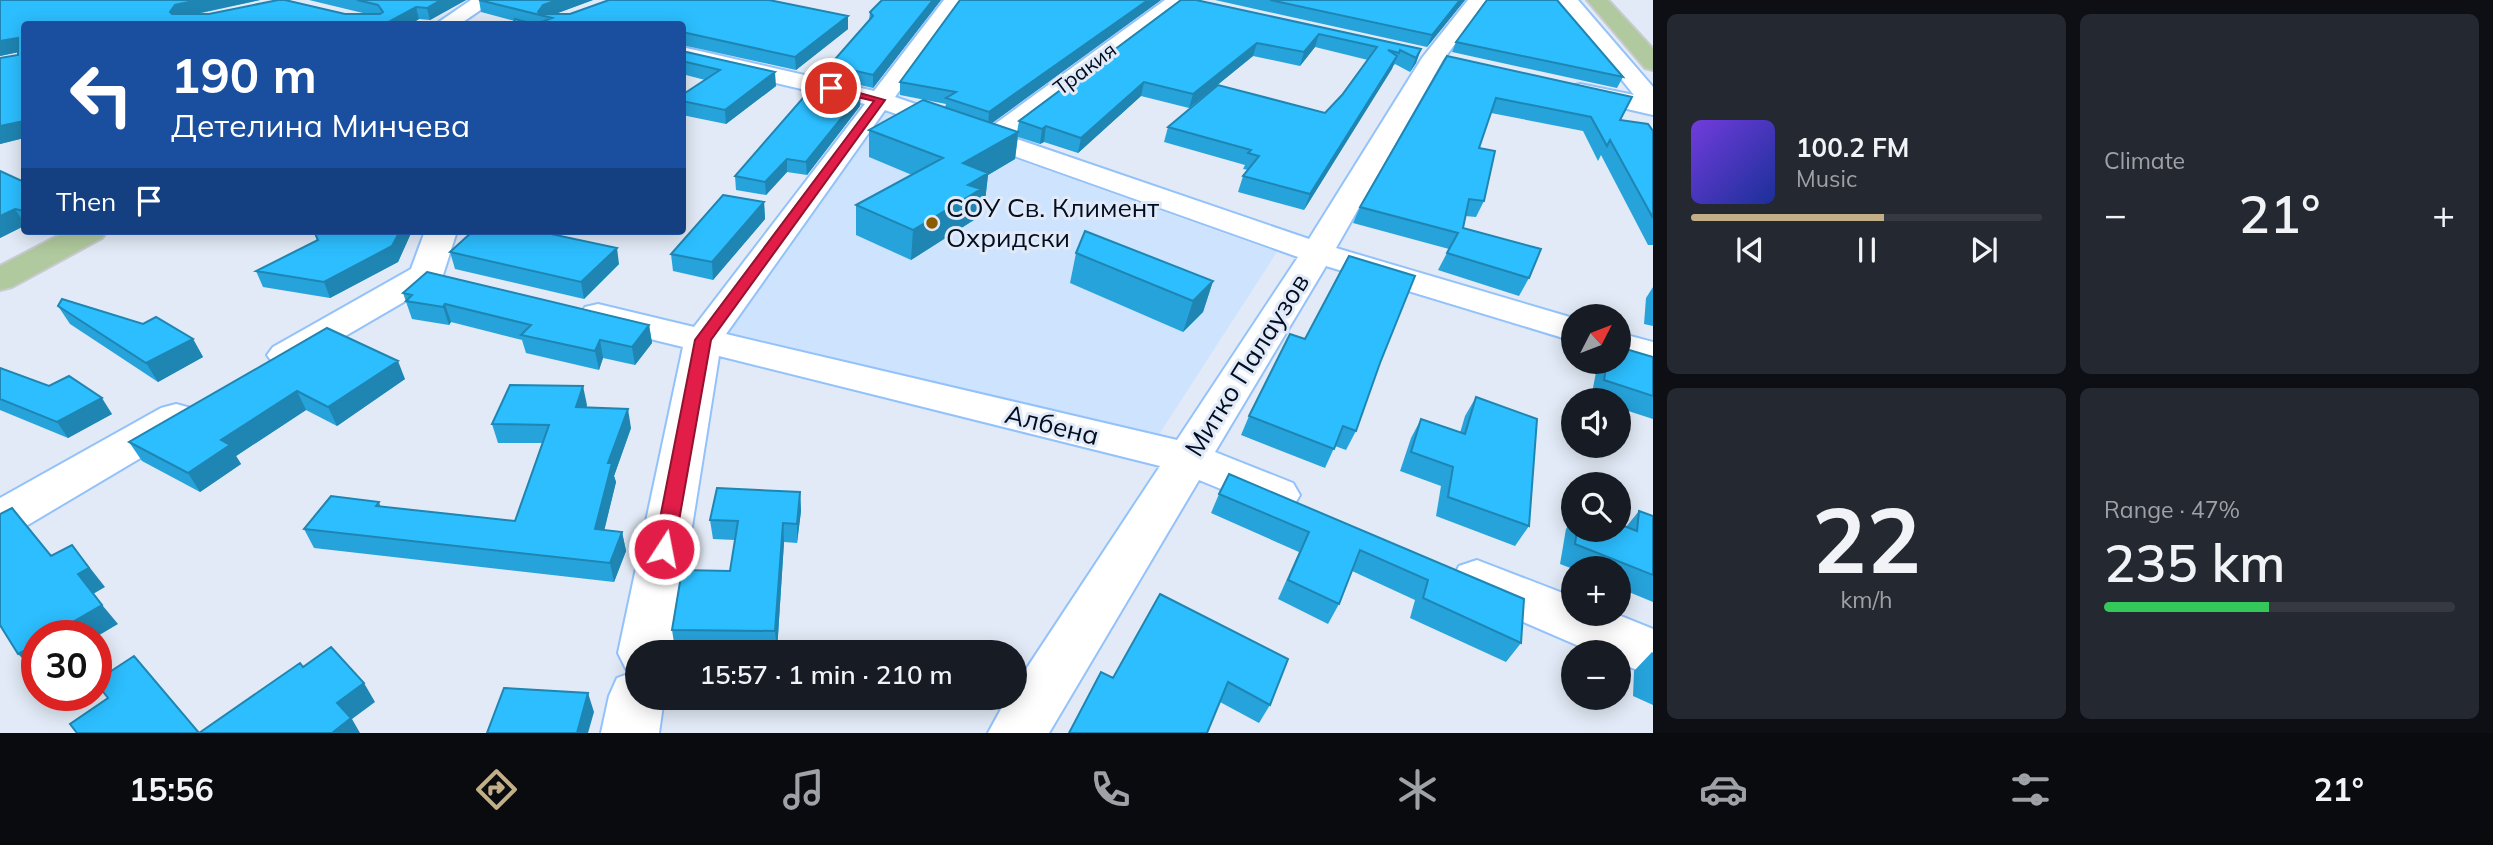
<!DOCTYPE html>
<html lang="en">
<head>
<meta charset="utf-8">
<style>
	:root { --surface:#171b24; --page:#242831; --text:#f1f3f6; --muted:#9ea1a6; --line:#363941; --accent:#c3af87 }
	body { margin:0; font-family:Mulish,sans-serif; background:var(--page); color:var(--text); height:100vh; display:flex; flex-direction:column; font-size:26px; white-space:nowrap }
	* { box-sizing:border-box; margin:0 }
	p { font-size:23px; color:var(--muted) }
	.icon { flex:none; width:38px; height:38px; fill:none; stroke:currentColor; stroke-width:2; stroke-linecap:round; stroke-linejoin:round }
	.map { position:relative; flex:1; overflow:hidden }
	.drawer { display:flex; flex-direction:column; gap:14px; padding:14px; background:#0d0f14; width:840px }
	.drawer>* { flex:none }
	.top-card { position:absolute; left:21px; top:21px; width:665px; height:214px; border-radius:7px; box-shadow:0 4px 18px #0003; background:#1a4fa0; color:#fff; overflow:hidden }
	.needle { width:46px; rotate:48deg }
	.tools { position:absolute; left:1561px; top:304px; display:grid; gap:14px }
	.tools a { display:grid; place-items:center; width:70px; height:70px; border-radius:50%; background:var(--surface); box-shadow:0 4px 18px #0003; font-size:35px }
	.speed { position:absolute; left:21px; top:620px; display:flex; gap:14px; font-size:35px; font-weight:700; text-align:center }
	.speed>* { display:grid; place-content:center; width:91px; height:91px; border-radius:50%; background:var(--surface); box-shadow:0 4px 18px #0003; line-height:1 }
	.speed .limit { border:10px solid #d22; background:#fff; color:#111 }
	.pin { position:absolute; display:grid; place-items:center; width:60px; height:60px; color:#fff; margin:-30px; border:4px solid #fff; border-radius:50%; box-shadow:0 2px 7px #0007 }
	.me { position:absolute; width:77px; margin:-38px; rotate:11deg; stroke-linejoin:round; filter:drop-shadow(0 0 5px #0008) }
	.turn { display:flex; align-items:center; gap:24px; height:147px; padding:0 35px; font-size:32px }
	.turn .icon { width:91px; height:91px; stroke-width:2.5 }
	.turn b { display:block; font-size:49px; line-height:60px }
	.then { display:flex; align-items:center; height:66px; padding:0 35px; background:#0003; gap:14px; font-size:26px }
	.big { font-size:52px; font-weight:600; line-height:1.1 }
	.drawer .widget { flex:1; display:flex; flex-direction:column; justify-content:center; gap:10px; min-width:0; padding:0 24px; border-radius:10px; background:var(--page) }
	.drawer .dial { align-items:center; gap:0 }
	.dial b { font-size:91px; line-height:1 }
	.song { display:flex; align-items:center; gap:21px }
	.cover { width:84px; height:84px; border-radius:10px; background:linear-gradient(135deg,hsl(260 70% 55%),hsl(230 70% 35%)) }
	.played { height:7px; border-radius:4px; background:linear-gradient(90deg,var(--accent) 55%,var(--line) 55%) }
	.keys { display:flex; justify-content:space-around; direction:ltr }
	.heat { display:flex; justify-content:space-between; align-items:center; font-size:38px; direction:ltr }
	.charge { height:10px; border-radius:5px; background:linear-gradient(90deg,#34c759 47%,var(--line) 0) }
	.drawer .tiles { flex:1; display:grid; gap:14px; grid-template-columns:repeat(2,1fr) }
	.trip { position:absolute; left:625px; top:640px; width:402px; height:70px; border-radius:35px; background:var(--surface); box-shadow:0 4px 18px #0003; font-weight:600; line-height:70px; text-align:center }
	.dock { display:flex; height:112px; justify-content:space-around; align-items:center; background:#090b0e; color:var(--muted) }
	.dock .icon { width:49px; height:49px }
	.dock .current { color:var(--accent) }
	.dock b { font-size:32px; color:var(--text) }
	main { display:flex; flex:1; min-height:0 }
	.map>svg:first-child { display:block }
	.built { fill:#cee3fd }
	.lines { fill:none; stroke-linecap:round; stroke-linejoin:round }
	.minor-casing { stroke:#93c2fb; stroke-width:4 }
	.major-casing { stroke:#c7cace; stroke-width:4 }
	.minor { fill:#fff; fill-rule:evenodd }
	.major { fill:#b0c99e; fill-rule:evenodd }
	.wall { fill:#26a3db }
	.shaded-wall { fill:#1f85b2 }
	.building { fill:#2cbeff; stroke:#1f85b2; stroke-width:2 }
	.route { fill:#e11d48; stroke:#92132f; stroke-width:2 }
	.poi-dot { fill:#8a5b00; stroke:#e1eaf6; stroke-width:2.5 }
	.labels { text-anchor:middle; stroke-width:6; stroke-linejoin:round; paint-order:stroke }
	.far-street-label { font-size:21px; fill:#010d21; stroke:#e1eaf6 }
	.poi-label { font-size:26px; fill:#010d21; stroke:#e1eaf6; text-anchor:start }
	.street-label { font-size:26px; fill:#010d21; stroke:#e1eaf6 }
</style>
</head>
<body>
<main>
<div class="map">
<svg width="1653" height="733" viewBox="0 0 1653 733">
	<rect width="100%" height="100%" fill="#e1eaf6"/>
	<path class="built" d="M883,112l394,140 -119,184 -432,-102z"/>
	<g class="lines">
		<defs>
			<path id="minor" d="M471,0h24l-35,24h-24z
				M944,0h20l-69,97 93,32 177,-129h23l-177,137 298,102 113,-181 46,-58h20l-45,60 -107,188 237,70v23l-247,-75 -111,186 78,31 7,12 -7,12 -16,5 -78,-32 -150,253h-61l19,-35h8v-12l145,-220 -441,-110 -47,297h-35v45h27l-5,35h-58l8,-37 8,-18 16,-6 -7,-3 -8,-16 65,-306 -98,-24 -5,-8 5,-8 13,-3 96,23 171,-223 -183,-43v-14l192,44zM885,110l413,147 -121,183 -451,-106z
				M1558,0h20l75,87v28l-82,-19 -3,-5 3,-5 9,-2 54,11z
				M425,231h32l-14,44 -5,7 -139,81 -13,4 -13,-4 -6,-8 6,-8 138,-78z
				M1619,333l34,9v24l-34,-10z
				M176,404l15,4 6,10 -6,10 -175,104 -16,6v-40l161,-90z
				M1477,560l96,37v17h43l37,15v47l-34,-13v-10h-24l-136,-59 -7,-14 7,-14z"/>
			<path id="major" d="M1587,0h21l45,49v21l-8,-2z
				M67,231h40l-5,7 -90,49 -12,3v-24z"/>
		</defs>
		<use href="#minor" class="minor-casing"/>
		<use href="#major" class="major-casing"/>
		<use href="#minor" class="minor"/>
		<use href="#major" class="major"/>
	</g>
	<path class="wall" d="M0,0h260l-63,14h12l69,-14h7l60,14h22l-58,-14h157l-36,20 -11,-1 -8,5h-387v114l-24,6v-86l18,-3v-3l-18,4z
		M479,0h114l-38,14h15l39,-14h165l-2,1 76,15v13l-52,41 -114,-25v-21h-169l2,-3 -34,-9z
		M882,0h59l-68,88 -43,-10v-13l39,-45 1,-8z
		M1161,0l-169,123 25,9 2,-11 162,-121 240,49 -5,14 -6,9 -15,-8 -2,2 -89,144 -66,-18 5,-16 5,-6 -5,-1 2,-4 -81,-23 4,-15 157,-14 17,-18 26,-35 -53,-13 -15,19 -47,-10 -64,52 -48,-12 -63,57 -34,-11 -4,2 -22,-7 -3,22 -27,16 -3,26 -6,4 -2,13 -66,42 -55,-25v-30l56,-30 -43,-18v-27l76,-23 1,-3 -46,-9v-13z
		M1215,0h250l-38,47z
		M1456,42l167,35 -6,11 -165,-36z
		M682,51l94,35 -50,38 -44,-9v-20l23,-15 -23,-6z
		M1447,56l173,64 33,11v114h-5l-47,-90 -3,6 -15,-30 -92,-18 -12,35 5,53 -8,16 -11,-1 -2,12 66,50 -10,18 -81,-26 11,-21 -96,-26 7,-16z
		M860,106l-53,69 -20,-3 -21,23 -30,-5 -1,-14z
		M0,171l24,11v44l-24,12z
		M764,202l1,17 -52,61 -40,-9 -2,-17z
		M314,231h98l-14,31 -68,36 -67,-11 -7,-16 61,-30z
		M450,252l169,12 -35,35 -129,-30z
		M1076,253l137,28 -10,31 -20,20 -113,-49z
		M1653,287v39l-9,-2 2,-26z
		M403,293l246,32 3,18 -17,22 -32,-7 -4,12 -73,-17 -4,-13 -71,-18 -2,3 -37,-6z
		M58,306l135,33 10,18 -45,25 -88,-58z
		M327,328l78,51 -68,47 -31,-16 -70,46 5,8 -41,28 -58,-31 -13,-19z
		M1653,357v62l-34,-11v-7h-21l-7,-3 7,-36h21z
		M1380,363l-24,68 -10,19 -11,-4 -10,22 -84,-33 8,-19z
		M0,368l112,46 -44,24 -68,-28z
		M1476,397l53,129 -14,20 -79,-30 5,-30 -41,-15 11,-33 10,-19 39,14 5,-17z
		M587,405l-1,2 45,21 -17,48 2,6 -12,48 18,2 4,19 -12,31 -300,-34 -10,-19 75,-27 2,5 134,14 27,-78h-44l-6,-19z
		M800,492l1,19 -4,32 -13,-1 -7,109 -102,-2 -3,-19 58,-59 5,-31 -22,-1 -3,-19z
		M1219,494l305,105 -3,44 -15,19 -96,-44 5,-18 -63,-29 -13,33 -11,20 -50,-25 21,-47 -88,-39z
		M1639,511l14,5v86l-34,-14v-19h-46l-13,-5 6,-35 7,-10v11h46l7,-3z
		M1160,594l110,111 -11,18 -39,-21 -107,-24z
		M1652,652l1,1v52l-20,-9 1,-25z"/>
	<path class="shaded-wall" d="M198,0h62l-80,17 -5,7 -5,-12 5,-7z
		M441,0h25l-36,20 -3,-12z
		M557,0h36l-46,17 -8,-2 -1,-3 5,-7z
		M933,0h8l-68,88v-13z
		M1148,0h13l-173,126 1,-14z
		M1460,0h5l-38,47 5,-12z
		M416,7l3,12 -8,5h-26z
		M848,16v13l-52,41 -1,-13z
		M1319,34l-4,13 -15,19 4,-14z
		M18,38l6,13 -24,5v-15z
		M1257,43l-4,13 -64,52 4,-14z
		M1421,49l-5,14 -6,9 6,-14z
		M1397,56l-5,13 -88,141 6,-16z
		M775,72l1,14 -50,38 -1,-14z
		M1144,82l-3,14 -63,57 3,-15z
		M861,94l-1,12 -53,69 -1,-13z
		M24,121v17l-24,6v-18z
		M1046,126l-2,16 -4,2 2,-15z
		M1018,132l-3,27 -27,16 -3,26 -6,4 -2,13 -66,42 2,-30 50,-67z
		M787,159v13l-21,23 -1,-13z
		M764,202l1,17 -52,61 -1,-18z
		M15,209l9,14v3l-24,12v-22z
		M400,231h12l-14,31 -68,36 -6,-16z
		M617,248l2,16 -35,35 -3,-17z
		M1213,281l-10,31 -20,20 10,-31z
		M445,304l6,18 -2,3 -6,-18z
		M649,325l3,18 -17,22 -3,-18z
		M193,339l10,18 -45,25 -12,-19z
		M600,340l3,18 -4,12 -4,-19z
		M398,361l7,18 -68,47 -9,-19z
		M583,386l4,19 -7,21 -4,-19z
		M297,391l9,19 -70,46 5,8 -41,28 -12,-19 33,-33z
		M102,398l10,16 -44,24 -11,-16z
		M628,409l3,19 -17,48 2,6 -16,66 -5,-19 13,-66z
		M800,492l1,19 -4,32v-19z
		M783,523l1,19 -7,109 -2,-20z
		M622,532l4,19 -12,31 -4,-19z
		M72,545l33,42 -12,7 25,30 -22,13v-2h-46l28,-61z
		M37,643v30l-19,-19z
		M364,683l11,19 -23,17 8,14h-28l5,-30z
		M588,693l6,19 -6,21h-11z"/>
	<path class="building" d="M0,0h198l-23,5 -5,7 2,2h37l69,-14h7l60,14h35l3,-2 -5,-7 -21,-5h84l-14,8 -11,-1 -31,17h-361v97l-24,5v-68l18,-3v-17l-18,3z
		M479,0h78l-14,5 -5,7 3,2h29l39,-14h160l79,16 -53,41 -113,-25v-8h-146l16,-6z
		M882,0h51l-60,75 -43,-10 43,-49 -3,-4z
		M960,0h188l-159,112 -43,-14 10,-6 -56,-10z
		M1181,0h15l225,49 -5,9 -16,-8 -1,3 -11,-3 9,6 -87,138 -67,-18 16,-20 -11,-3 3,-3 -83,-23 50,-42 107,28 17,-18 35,-48 -58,-13 -15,18 -47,-9 -64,51 -49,-12 -63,56 -35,-12 -4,3 -23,-8z
		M1270,0h190l-28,35z
		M1487,0h70l66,77 -167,-35z
		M515,19l15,4 -1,1h-16z
		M682,51l93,21 -50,38 -43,-9v-6l38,-25 -38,-9z
		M1447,56l185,41 -12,23 28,4 5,7v87l-43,-78 -3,6 -16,-29 -95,-19 -17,50 16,3 -11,50 -15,-2 -6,29 78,21 -12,29 -82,-25 11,-20 -98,-26z
		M816,83l45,11 -55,68 -19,-3 -22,23 -30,-6z
		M923,100l95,32 -55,31 25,10 -20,12 13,4 -68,41 -57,-25 87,-47 -74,-28z
		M0,171l24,11v29l-9,-2 -15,7z
		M723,195l41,7 -52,60 -41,-8z
		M314,231h86l-8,15 -68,36 -68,-11 62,-31z
		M473,231h64l80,17 -36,34 -131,-30z
		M1085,231l128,50 -20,20 -117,-48z
		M1349,256l66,20 -35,87 -24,68 -13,-5 -9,23 -85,-33 41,-82 15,5z
		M427,272l222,53 -17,22 -32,-7 -5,11 -74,-16 10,-10 -86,-21 -2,3 -37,-6 6,-6 -9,-2z
		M62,299l81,25 13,-7 37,22 -47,24 -88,-57z
		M327,328l71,33 -70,46 -31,-16 -76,49 9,5 -42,28 -59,-31z
		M1619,347l34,10v39l-49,-16 3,-18h12z
		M0,368l49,18 20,-10 33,22 -45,24 -57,-23z
		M510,385l73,1 -7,21 52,2 -20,54h4l-17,66 27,3 -12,31 -306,-34 27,-33 48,6 -3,4 139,15 34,-96 -57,-1z
		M1476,397l61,22 -8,107 -81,-29 5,-30 -42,-15 10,-33 44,15z
		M1229,474l295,125 -3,44 -98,-45 5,-18 -68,-30 -21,54 -51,-24 21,-48 -90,-38z
		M717,488l83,4 -3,32 -14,-1 -8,108 -103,-1 10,-60 48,1 8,-50 -28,-1z
		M12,508l39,48 21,-11 17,23 -11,6 24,31 -52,30h-13v8l-19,11 -18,-29v-111z
		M1639,511l14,5v59l-78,-31 2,-14h42v-6l18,7z
		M1160,594l128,65 -18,46 -42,-23 -21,51h-138l32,-61 12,6z
		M331,647l33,36 -27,20 14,15 -19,15h-255l-7,-9 38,-26 -12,-15v-2l38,-25 65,77 101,-70 3,4z
		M504,688l84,5 -11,40h-90z"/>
	<path class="route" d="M831,85l54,15 -174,240 -37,209 -3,5 -7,2 -7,-2 -3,-5 41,-209 179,-239 -47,-11 -1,-2z"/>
	<circle class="poi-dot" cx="932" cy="223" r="7"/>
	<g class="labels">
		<g class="far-street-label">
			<text transform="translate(1085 69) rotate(-37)" y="7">Тракия</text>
		</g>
		<g class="poi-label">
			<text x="946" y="217">СОУ Св. Климент<tspan x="946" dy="30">Охридски</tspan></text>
		</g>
		<g class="street-label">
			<text transform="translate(1247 365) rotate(-58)" y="9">Митко Палаузов</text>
			<text transform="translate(1052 425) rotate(14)" y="9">Албена</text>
		</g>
	</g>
</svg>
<div class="tools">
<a><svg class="needle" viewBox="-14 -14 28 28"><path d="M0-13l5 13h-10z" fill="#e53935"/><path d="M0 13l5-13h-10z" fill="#9ea1a6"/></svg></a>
<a><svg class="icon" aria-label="sound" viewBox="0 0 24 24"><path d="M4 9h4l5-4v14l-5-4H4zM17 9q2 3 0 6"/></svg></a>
<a><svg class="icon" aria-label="search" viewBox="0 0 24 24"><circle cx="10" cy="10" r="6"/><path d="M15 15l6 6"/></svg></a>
<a>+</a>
<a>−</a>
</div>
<div class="speed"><div class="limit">30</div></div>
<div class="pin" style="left:831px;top:88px;background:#d93025"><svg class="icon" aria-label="arrive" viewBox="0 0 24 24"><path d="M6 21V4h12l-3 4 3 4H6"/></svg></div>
<svg class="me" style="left:664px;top:549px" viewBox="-20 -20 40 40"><circle r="17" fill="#e11d48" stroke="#fff" stroke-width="3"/><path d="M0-11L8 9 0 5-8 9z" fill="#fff"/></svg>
<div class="trip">15:57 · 1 min · 210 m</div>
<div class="top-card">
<div class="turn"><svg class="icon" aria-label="left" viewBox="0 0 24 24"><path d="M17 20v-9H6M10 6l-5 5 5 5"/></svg><div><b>190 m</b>Детелина Минчева</div></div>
<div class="then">Then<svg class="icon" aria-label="arrive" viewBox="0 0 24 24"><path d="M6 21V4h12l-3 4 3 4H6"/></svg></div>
</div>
</div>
<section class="drawer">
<div class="tiles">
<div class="widget">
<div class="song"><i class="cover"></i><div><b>100.2 FM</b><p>Music</p></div></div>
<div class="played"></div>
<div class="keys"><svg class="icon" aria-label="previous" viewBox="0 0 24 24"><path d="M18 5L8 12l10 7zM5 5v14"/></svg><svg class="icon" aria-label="pause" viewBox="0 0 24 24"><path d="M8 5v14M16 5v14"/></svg><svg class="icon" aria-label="next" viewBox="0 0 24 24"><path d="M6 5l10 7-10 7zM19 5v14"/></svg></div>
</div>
<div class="widget"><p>Climate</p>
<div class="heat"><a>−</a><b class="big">21°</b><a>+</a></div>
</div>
<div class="widget dial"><b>22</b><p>km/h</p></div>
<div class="widget"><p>Range · 47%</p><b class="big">235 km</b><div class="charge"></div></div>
</div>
</section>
</main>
<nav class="dock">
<b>15:56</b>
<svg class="icon current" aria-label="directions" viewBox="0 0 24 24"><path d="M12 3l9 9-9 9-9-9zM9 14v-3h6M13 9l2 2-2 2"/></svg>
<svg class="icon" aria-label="music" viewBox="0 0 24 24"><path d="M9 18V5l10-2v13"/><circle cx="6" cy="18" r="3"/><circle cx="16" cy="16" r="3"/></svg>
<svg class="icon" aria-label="phone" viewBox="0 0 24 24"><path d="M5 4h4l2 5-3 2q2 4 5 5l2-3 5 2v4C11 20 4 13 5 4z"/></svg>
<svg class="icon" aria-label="climate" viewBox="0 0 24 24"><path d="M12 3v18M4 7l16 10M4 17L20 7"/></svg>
<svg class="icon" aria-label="car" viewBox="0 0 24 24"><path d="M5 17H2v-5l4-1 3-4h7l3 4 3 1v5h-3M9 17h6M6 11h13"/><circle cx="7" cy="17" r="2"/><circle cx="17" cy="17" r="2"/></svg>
<svg class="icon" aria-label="filters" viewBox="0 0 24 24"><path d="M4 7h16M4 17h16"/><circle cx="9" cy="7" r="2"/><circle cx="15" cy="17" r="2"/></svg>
<b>21°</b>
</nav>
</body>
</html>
